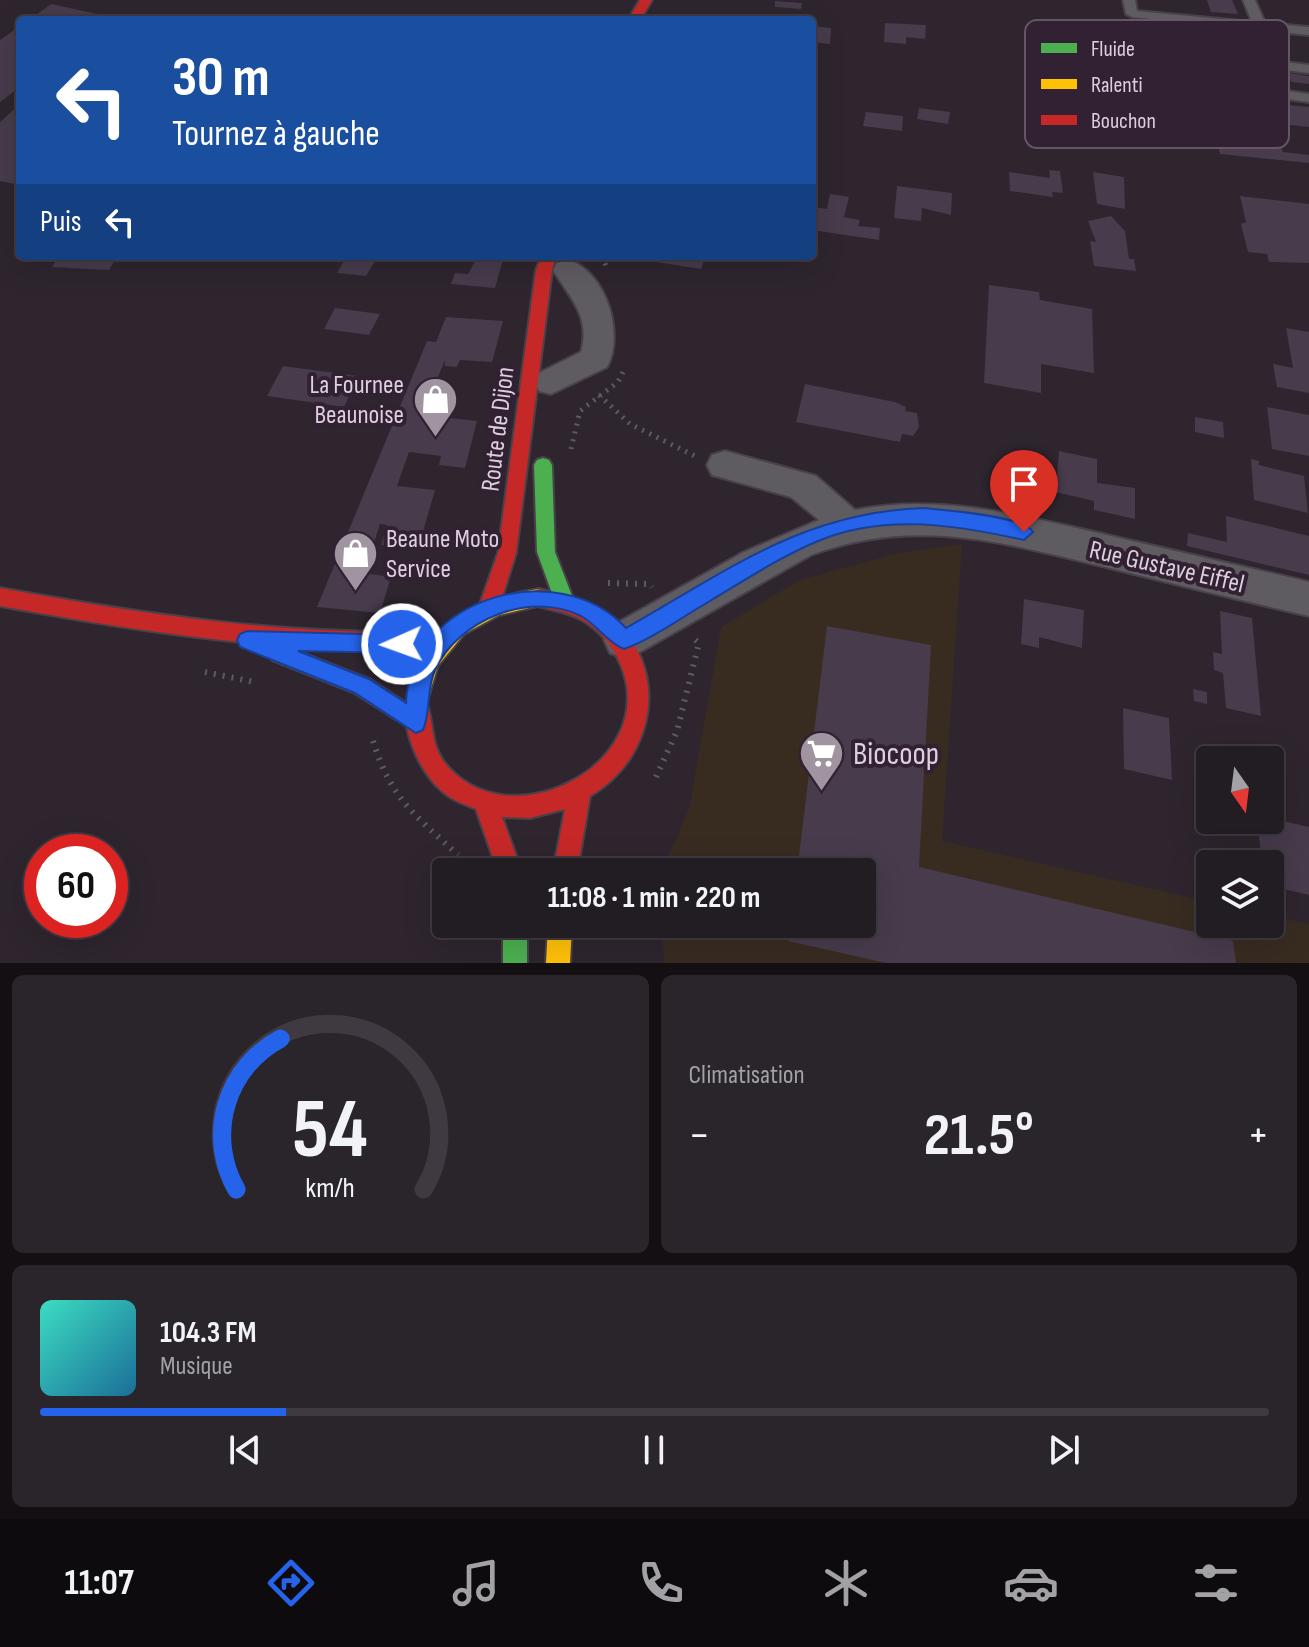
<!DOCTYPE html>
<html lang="fr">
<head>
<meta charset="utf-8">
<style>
	:root { --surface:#221c23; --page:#2a252b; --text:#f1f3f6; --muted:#a2a1a6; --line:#3f3a41; --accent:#2563eb }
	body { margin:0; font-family:"Sofia Sans Condensed",sans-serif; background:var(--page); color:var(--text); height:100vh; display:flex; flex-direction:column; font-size:30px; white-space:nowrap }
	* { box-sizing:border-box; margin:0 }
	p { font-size:26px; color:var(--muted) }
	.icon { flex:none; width:44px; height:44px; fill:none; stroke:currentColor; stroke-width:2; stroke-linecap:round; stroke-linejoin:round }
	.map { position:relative; height:963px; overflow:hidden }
	.details { display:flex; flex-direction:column; gap:12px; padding:12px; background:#130f13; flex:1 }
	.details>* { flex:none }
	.banner { position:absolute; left:16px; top:16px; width:800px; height:244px; border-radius:8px; box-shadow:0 8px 32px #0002,0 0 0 2px var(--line); background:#1a4fa0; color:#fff; overflow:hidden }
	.needle { width:52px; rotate:166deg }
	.controls { position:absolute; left:1196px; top:746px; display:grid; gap:16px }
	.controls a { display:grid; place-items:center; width:88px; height:88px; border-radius:8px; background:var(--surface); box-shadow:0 8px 32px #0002,0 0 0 2px var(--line); font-size:40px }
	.speed { position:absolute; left:24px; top:834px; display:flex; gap:16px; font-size:40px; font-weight:700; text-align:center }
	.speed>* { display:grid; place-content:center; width:104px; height:104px; border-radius:50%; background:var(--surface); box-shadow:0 8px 32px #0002,0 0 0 2px var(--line); line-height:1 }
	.speed .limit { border:12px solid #d22; background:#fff; color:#111 }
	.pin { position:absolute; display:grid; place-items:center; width:68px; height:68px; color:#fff; margin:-82px -34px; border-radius:50% 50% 50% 0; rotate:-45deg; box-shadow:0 0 8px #0007 }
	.pin .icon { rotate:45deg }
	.me { position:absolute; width:88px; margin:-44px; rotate:268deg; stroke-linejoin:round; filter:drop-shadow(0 0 6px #0008) }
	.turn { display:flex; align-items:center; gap:28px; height:168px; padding:0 24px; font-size:36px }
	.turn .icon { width:104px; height:104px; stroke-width:2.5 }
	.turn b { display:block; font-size:56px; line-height:68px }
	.then { display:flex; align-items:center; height:76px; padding:0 24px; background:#0003; gap:16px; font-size:30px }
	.big { font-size:60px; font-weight:700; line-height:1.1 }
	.details .tile { flex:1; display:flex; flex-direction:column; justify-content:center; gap:12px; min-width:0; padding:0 28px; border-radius:12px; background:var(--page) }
	.details .dial { align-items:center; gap:0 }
	.dial svg { height:208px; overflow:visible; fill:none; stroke:var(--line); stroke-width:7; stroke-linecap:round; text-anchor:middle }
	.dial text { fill:var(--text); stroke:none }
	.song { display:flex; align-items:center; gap:24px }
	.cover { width:96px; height:96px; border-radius:12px; background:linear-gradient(135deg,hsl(170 70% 55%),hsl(200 70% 35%)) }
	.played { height:8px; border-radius:4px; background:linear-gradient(90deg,var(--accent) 20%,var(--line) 20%) }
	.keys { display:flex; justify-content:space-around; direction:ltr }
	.heat { display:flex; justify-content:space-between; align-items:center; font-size:44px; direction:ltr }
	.details .tiles { flex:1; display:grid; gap:12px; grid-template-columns:1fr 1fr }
	.tile:last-child { grid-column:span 2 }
	.trip { position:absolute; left:432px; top:858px; width:444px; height:80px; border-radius:8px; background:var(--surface); box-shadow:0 8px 32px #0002,0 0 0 2px var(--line); font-weight:700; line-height:80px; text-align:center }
	.tab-bar { display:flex; height:128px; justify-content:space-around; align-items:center; background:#0e0b0e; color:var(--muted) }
	.tab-bar .icon { width:56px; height:56px }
	.tab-bar .on { color:var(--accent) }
	.tab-bar b { font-size:36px; color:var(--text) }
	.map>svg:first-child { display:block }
	.commercial { fill:#382c21 }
	.building { fill:#473b4c }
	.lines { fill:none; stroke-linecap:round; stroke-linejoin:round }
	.lane-casing { stroke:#49414a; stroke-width:4 }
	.street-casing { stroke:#49414a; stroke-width:4 }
	.fast-casing { stroke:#49414a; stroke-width:4 }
	.slow-casing { stroke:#49414a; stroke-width:4 }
	.jam-casing { stroke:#49414a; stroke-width:4 }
	.path-far1 { stroke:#5e5b60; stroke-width:5; stroke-dasharray:2 6; stroke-linecap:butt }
	.path { stroke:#5e5b60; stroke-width:6; stroke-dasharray:2 7; stroke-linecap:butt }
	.lane { fill:#5e5c60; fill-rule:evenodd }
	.street { fill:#5e5c60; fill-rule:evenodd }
	.fast { fill:#4caf50; fill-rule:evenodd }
	.slow { fill:#ffc107; fill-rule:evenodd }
	.jam { fill:#c62828; fill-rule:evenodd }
	.route { fill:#2563eb; stroke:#184099; stroke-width:2 }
	.labels { text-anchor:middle; stroke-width:8; stroke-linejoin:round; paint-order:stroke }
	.poi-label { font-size:26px; fill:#dcd0dc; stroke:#322133; text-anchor:end }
	.street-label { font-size:26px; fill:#dcd0dc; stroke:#322133 }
	.near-poi-label { font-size:32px; fill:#dcd0dc; stroke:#322133; text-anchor:start }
	.key { fill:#322133; stroke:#655666; stroke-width:2 }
	.key-label { font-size:22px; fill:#dcd0dc }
</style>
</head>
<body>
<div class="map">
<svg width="1309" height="963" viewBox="0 0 1309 963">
	<rect width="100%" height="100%" fill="#2e252f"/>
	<path class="commercial" d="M962,544l-20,297 268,61v22h60v-9l39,9v39h-645l-2,-39h200v-52h-201l28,-63 32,-182 79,-47 98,-27z"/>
	<path class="building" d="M1207,0h25l6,14 -27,-2z
		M775,1l27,2 -1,6 -26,-2z
		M51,4l60,13 -82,3z
		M885,23l41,2 -1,14 -19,-2v7l-22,-2z
		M20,26v61l-20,15v-62z
		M812,26l19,2 -1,16 -18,-2z
		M1289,73l20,3v8l-18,-2z
		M1267,103l42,4v20l-36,-4 -3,-12 -4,-1z
		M20,104v81l-20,-4v-59z
		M919,108l31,4 -2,12 -31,-5z
		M866,112l37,4 -1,15 -39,-5z
		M1212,124l72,8 3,8 -8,-1 4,13 26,3v8l-89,-9z
		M1049,170l11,1 3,22 -11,-1 1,5 -43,-6 -1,-19 41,6z
		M1093,172l31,5 1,32 -28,-5z
		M897,186l55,7 -1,22 -29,-7 -1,13 -27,-3z
		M830,194l19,3 -5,20 16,3 -2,6 22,2 -1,12 -67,-10 1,-23 14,2z
		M1240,196l69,8v59l-40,-1 -2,-8 -19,-2 -7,-28 5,-2z
		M1111,216l14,15 4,28h5l2,12 -42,-5 -4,-25 6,1 -8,-21z
		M59,256h58l-8,14 -57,-3z
		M347,256h31l-12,20 -29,-3z
		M478,256h26l-9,32 -44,-4 4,-11 13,1z
		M646,256h59l-4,13 -57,-9z
		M989,285l50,7 1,8 52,9 2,64 -53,-9v29l-57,-10z
		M335,308l45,6 -11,21 -45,-6z
		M446,317l57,4 -11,41 -32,-2 -3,7 -12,-1v-6l-17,41 10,1 -3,8 -11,-1 -2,6 55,6 -12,47 -26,-3 2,-9 -32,-4 -12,34 38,4 -17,59 -37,-4 6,-20 -7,-1 -16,49 27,4 -11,36 -63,-6 110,-266 9,1z
		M1286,328l23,4v61l-32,-6 -4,-23 20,4z
		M283,366l75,10 -14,31 -77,-11z
		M805,384l90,18 11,5 -1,4 12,2 2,14 -6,9 -11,-2 -2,8 -104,-20z
		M1267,407l42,8v41l-37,-7z
		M1195,417l28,5 1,16 -29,-6z
		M1059,451l38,8v24l38,5v31l-41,-9v-9l-43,-10 1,-16 5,1z
		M1251,459l8,2v4l45,11 4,37 -54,-13z
		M1226,516l83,20v39l-122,-29 1,-13 39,9z
		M1024,599l60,11 -2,38 -43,-11v11l-18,-4z
		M1220,611l32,7 9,98 -35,-8 -3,-35 -9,-3 -1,-18 9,2z
		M827,626l104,19 -12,222 314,74 3,22h-350l-98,-22 2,-17h72v-52h-65z
		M1193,689l14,3v12l-13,-3z
		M1123,708l46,10 3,62 -48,-11z
		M1270,818l39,9v68l-39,-9v-22h-8l-5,-44z"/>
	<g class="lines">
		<defs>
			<path id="lane" d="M1123,0h12l2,11 115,11 -9,-22h12l10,23 44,4v8l-177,-18 -6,-3z
				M1194,51l115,14v8l-119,-15v-6z
				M1219,82l90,12v8l-94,-13v-6z"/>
			<path id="street" d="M568,260c38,11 57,74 39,107l-56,27 -12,-3 -5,-9 5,-9 42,-21c10,-36 -11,-54 -28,-82l4,-7z
				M725,451l91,25 39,34c86,-17 168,6 252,25 67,16 135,31 202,47v34c-65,-15 -130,-31 -195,-47 -106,-25 -196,-54 -303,-14l-173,98 -14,5 -14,-5 -6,-13 6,-13 134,-75 75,-32 -28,-23 -79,-22 -5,-10 5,-10z"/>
			<path id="fast" d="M543,458l6,2 3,5 3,87 19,49 -3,6 -7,3 -7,-3 -20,-55 -3,-87 3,-5z
				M503,924h24v39h-24z"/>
			<path id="slow" d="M539,589l7,3 3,6 -3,6 -47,11 -35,19 -26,32 -14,44 -5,2 8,10 -3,7 -8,3 -61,-39 -83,-33 -3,-7 3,-7 7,-2 90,35 38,25c8,-72 66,-105 132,-115z
				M548,924h24l-2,39h-24z"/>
			<path id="jam" d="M640,0h12l-12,20h-12z
				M542,256h14l-4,14 -36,283 -17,54 -3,6 -7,3 -7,-3 -3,-6 19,-54 38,-283z
				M0,588c147,27 293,49 443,43l7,3 3,6 -3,6 -7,3c-150,6 -296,-16 -443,-43z
				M539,589c24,6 49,11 69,26 63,50 49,142 -18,181l-13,76h-24l12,-63 -35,9 -28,-1 20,55h-24l-22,-63c-12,-5 -23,-8 -33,-17 -23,-19 -46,-67 -33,-96l7,-3 7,3c12,26 3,49 26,73 65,68 202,-4 174,-95 -7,-23 -20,-40 -40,-53 -16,-10 -35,-11 -52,-17l-3,-6 3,-6z"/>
		</defs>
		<use href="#lane" class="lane-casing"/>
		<use href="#street" class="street-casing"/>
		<use href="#fast" class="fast-casing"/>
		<use href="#slow" class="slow-casing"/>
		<use href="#jam" class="jam-casing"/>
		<path class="path-far1" d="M602,256l4,10
			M599,395l31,29 67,33
			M571,449l9,-38 38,-29 6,-12"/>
		<path class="path" d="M608,583l42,1 2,3
			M205,672l49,10
			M373,741c18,58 42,74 85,114
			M656,777l21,-46 22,-88 -6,-5"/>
		<use href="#lane" class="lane"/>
		<use href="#street" class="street"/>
		<use href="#fast" class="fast"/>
		<use href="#slow" class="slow"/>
		<use href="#jam" class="jam"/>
	</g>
	<path class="route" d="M924,508c20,2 101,8 109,24l-9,8c-68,-15 -140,-27 -206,1 -38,16 -73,39 -108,60 -28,16 -56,37 -86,48 -16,-6 -27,-24 -43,-33 -51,-26 -123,4 -146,54 -9,20 -4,41 -12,60l-7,3 -61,-40 -115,-46 -3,-7 3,-6 7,-3 155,4 7,3 3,6 -3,7 -7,2 -104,-2 71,28 37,24c4,-106 152,-148 220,-75 101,-57 177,-116 298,-120z"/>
	<defs>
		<symbol id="shop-pin" viewBox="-11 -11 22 30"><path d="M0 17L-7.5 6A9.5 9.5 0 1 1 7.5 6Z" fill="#9f949f" stroke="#322133"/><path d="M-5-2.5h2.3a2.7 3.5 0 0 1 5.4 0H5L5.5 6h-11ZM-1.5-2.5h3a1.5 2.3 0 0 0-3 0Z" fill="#fff"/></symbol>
		<symbol id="supermarket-pin" viewBox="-11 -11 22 30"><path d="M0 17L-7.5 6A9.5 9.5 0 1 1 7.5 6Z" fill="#9f949f" stroke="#322133"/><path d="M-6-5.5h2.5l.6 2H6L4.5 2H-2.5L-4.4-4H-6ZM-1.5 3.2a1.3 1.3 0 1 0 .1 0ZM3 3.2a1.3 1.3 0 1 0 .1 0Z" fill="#fff"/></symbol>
	</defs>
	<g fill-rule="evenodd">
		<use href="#shop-pin" x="410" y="374" width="51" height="69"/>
		<use href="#shop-pin" x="330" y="528" width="51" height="69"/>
		<use href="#supermarket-pin" x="796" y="728" width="51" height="69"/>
	</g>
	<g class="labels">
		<g class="poi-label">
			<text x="404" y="393">La Fournee<tspan x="404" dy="30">Beaunoise</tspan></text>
			<text x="386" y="547" text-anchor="start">Beaune Moto<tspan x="386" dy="30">Service</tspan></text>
		</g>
		<g class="street-label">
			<text transform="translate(497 429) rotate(-83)" y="9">Route de Dijon</text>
			<text transform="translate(1167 566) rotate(13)" y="9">Rue Gustave Eiffel</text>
		</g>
		<g class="near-poi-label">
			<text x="853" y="764">Biocoop</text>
		</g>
	</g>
	<rect x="1025" y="20" width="264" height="128" rx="12" class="key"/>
	<rect x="1041" y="43" width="36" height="10" fill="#4caf50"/>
	<rect x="1041" y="79" width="36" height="10" fill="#ffc107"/>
	<rect x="1041" y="115" width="36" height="10" fill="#c62828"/>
	<g class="key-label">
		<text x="1091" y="56">Fluide</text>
		<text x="1091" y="92">Ralenti</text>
		<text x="1091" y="128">Bouchon</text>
	</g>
</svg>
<div class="controls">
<a><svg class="needle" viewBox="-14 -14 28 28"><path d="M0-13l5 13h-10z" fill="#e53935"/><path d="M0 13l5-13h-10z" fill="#a2a1a6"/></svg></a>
<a><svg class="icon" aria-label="layers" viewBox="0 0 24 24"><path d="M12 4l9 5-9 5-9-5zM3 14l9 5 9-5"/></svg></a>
</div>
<div class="speed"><div class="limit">60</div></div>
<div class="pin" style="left:1024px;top:532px;background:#d93025"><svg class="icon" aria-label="arrive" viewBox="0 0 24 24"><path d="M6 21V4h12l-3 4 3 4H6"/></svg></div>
<svg class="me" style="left:402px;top:644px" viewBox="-20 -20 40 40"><circle r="17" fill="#2563eb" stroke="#fff" stroke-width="3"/><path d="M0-11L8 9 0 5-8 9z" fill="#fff"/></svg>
<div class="trip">11:08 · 1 min · 220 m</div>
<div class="banner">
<div class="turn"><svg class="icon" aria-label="left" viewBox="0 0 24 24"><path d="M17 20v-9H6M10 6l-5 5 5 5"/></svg><div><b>30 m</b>Tournez à gauche</div></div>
<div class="then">Puis<svg class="icon" aria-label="left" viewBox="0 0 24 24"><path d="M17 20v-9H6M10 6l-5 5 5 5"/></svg></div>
</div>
</div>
<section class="details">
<div class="tiles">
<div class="tile dial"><svg viewBox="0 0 100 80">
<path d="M14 69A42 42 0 1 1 86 69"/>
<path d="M14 69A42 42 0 0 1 31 11" stroke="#2563eb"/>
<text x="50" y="56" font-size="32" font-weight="700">54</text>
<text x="50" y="72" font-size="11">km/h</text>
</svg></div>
<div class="tile"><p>Climatisation</p>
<div class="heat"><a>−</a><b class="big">21.5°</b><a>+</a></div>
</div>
<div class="tile">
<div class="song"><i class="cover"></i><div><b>104.3 FM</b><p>Musique</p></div></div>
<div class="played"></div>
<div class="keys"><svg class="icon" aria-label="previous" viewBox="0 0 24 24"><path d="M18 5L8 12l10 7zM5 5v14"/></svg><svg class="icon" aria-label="pause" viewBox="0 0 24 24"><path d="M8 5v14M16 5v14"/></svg><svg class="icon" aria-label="next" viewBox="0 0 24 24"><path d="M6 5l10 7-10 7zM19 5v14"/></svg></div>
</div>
</div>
</section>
<nav class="tab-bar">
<b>11:07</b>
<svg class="icon on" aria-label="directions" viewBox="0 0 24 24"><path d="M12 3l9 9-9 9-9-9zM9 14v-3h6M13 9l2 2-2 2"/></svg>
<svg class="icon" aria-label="music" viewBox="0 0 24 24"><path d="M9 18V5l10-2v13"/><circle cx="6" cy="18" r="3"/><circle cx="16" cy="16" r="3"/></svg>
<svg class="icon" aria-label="phone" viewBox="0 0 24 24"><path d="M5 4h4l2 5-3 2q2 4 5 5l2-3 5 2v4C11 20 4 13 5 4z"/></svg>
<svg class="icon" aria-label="climate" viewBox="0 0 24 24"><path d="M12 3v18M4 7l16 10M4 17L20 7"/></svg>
<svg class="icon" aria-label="car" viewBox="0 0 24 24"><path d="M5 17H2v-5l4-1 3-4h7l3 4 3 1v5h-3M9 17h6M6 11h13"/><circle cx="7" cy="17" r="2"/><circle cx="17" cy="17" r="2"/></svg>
<svg class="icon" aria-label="filters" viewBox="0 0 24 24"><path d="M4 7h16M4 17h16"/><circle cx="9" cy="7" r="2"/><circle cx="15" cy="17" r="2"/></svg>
</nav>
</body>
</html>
